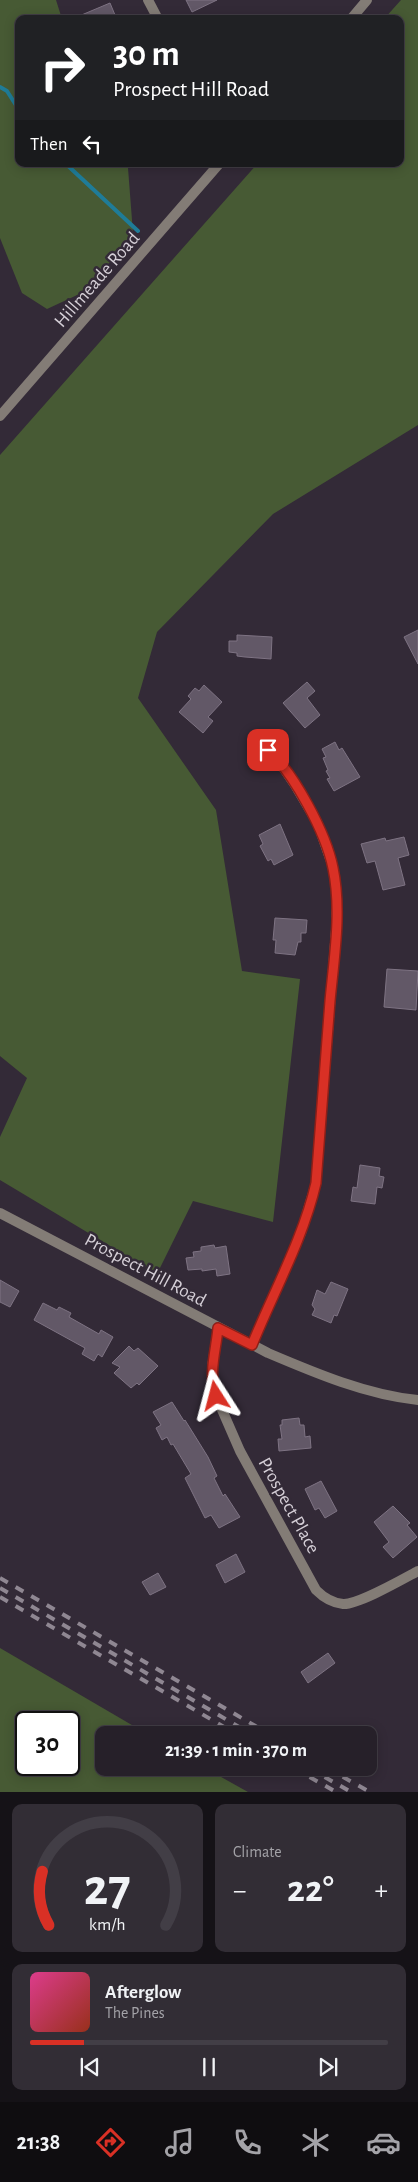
<!DOCTYPE html>
<html lang="en">
<head>
<meta charset="utf-8">
<style>
	:root { --surface:#262029; --page:#322d35; --text:#f1f3f6; --muted:#a4a3a8; --line:#423e46; --accent:#d93025 }
	body { margin:0; font-family:"Alegreya Sans",sans-serif; background:var(--page); color:var(--text); height:100vh; display:flex; flex-direction:column; font-size:19px; white-space:nowrap }
	* { box-sizing:border-box; margin:0 }
	p { font-size:16px; color:var(--muted) }
	.icon { flex:none; width:28px; height:28px; fill:none; stroke:currentColor; stroke-width:2; stroke-linecap:round; stroke-linejoin:round }
	.map { position:relative; height:1792px; overflow:hidden }
	.side { display:flex; flex-direction:column; gap:12px; padding:12px; background:#151217; flex:1 }
	.side>* { flex:none }
	.top-card { position:absolute; left:15px; top:15px; width:389px; height:152px; border-radius:10px; box-shadow:0 2px 12px #0003,0 0 0 1px var(--line); background:#202124; color:#fff; overflow:hidden }
	.speed { position:absolute; left:15px; top:1711px; display:flex; gap:10px; font-size:25px; font-weight:700; text-align:center }
	.speed>* { display:grid; place-content:center; width:65px; height:65px; border-radius:50%; background:var(--surface); box-shadow:0 2px 12px #0003,0 0 0 1px var(--line); line-height:1 }
	.speed .limit { border:2px solid #111; border-radius:8px; background:#fff; color:#111 }
	.pin { position:absolute; display:grid; place-items:center; width:42px; height:42px; color:#fff; margin:-21px; border-radius:10px; box-shadow:0 2px 8px #0006 }
	.me { position:absolute; width:55px; margin:-28px; rotate:351deg; stroke-linejoin:round; filter:drop-shadow(0 0 4px #0008) }
	.turn { display:flex; align-items:center; gap:18px; height:105px; padding:0 15px; font-size:22px }
	.turn .icon { width:65px; height:65px; stroke-width:2.5 }
	.turn b { display:block; font-size:35px; line-height:42px }
	.then { display:flex; align-items:center; height:48px; padding:0 15px; background:#0003; gap:10px; font-size:19px }
	.big { font-size:38px; font-weight:700; line-height:1.1 }
	.side .tile { flex:1; display:flex; flex-direction:column; justify-content:center; gap:8px; min-width:0; padding:0 18px; border-radius:10px; background:var(--page) }
	.side .dial { align-items:center; gap:0 }
	.dial svg { height:130px; overflow:visible; fill:none; stroke:var(--line); stroke-width:7; stroke-linecap:round; text-anchor:middle }
	.dial text { fill:var(--text); stroke:none }
	.song { display:flex; align-items:center; gap:15px }
	.cover { width:60px; height:60px; border-radius:8px; background:linear-gradient(135deg,hsl(330 70% 55%),hsl(10 70% 35%)) }
	.played { height:5px; border-radius:2px; background:linear-gradient(90deg,var(--accent) 15%,var(--line) 15%) }
	.keys { display:flex; justify-content:space-around; direction:ltr }
	.heat { display:flex; justify-content:space-between; align-items:center; font-size:28px; direction:ltr }
	.side .tiles { flex:1; display:grid; gap:12px; grid-template-columns:1fr 1fr }
	.tile:last-child { grid-column:span 2 }
	.trip { position:absolute; left:95px; top:1726px; width:282px; height:50px; border-radius:10px; background:var(--surface); box-shadow:0 2px 12px #0003,0 0 0 1px var(--line); font-weight:700; line-height:50px; text-align:center }
	.tabs { display:flex; height:80px; justify-content:space-around; align-items:center; background:#0f0d10; color:var(--muted) }
	.tabs .icon { width:35px; height:35px }
	.tabs .current { color:var(--accent) }
	.tabs b { font-size:22px; color:var(--text) }
	.map>svg:first-child { display:block }
	.green { fill:#475a34; fill-rule:evenodd }
	.lines { fill:none; stroke-linecap:round; stroke-linejoin:round }
	.stream { stroke:#1f7c98; stroke-width:4 }
	.building { fill:#625867; stroke:#7e7383 }
	.minor { stroke:#837c76; stroke-width:10 }
	.tertiary { stroke:#837c76; stroke-width:10 }
	.rail { stroke:#8f8792; stroke-width:4; stroke-dasharray:9 9; stroke-linecap:butt }
	.route-casing { stroke:#8d1f18; stroke-width:12 }
	.route { stroke:#d93025; stroke-width:9 }
	.labels { text-anchor:middle; stroke-width:5; stroke-linejoin:round; paint-order:stroke }
	.street-label { font-size:19px; fill:#d5cfd7; stroke:#332a37 }
</style>
</head>
<body>
<div class="map">
<svg width="418" height="1792" viewBox="0 0 418 1792">
	<rect width="100%" height="100%" fill="#332a37"/>
	<path class="green" d="M0,0h56l6,19h-43v145h108l1,4 5,65 -45,57 -41,19 -25,-16 -22,-55z
		M401,0h17v425l-145,89 -116,118 -19,66 78,112 26,161 58,8 -27,243 -80,-21 -36,73 -157,-94v-43l27,-59 -27,-22v-601l257,-291h143v-145h-16z
		M0,1648l149,87h-45v33h101l43,24h-248zM69,1722v43h-43v-43z"/>
	<g class="lines">
		<path class="stream" d="M0,87l7,4 12,19
			M66,164l72,67"/>
	</g>
	<path class="building" d="M186,0h31l-25,12z
		M110,3l5,12 -2,1 1,3h-42z
		M418,630v34l-14,-27z
		M237,635l35,2 -1,22 -26,-2 -8,-1v-3l-8,-1v-11h8z
		M307,682l8,9 -8,7 13,17 -15,13 -22,-25z
		M204,685l18,17 -14,15 5,4 -10,12 -24,-21 12,-13 -3,-3 7,-8 4,3z
		M335,742l4,8 3,-2 18,29 -26,14 -7,-12 3,-1 -4,-7 2,-1 -5,-12 3,-1 -4,-8z
		M280,824l13,31 -19,10 -3,-6 -3,2 -8,-15 3,-2 -4,-9z
		M404,837l5,18 -11,3 7,27 -22,5 -8,-29 -8,2 -6,-19 24,-6 1,3z
		M275,918l32,2 -1,13h-5v9h-3l-3,13 -20,-2 1,-13h-3z
		M387,969l31,2 -2,39 -32,-3z
		M360,1165l20,3 -1,8 5,1 -2,11 -5,-1 -2,17 -24,-3 2,-14 4,1z
		M214,1245l1,3 11,-2 4,28 -13,2 -1,-7 -14,2v-2l-14,1 -2,-12 8,-1 -1,-5 8,-1v-4z
		M0,1280l19,11 -9,16 -10,-5z
		M331,1282l17,7 -11,27 -3,-1 -3,8 -19,-8 3,-6 -3,-4 5,-15 8,4z
		M43,1303l14,7 2,-3 12,6 -2,4 30,17 2,-4 12,7 -11,20 -4,-3 -4,7 -12,-7 3,-6 -51,-28z
		M129,1346l5,5 4,-3 20,18 -19,19 -2,-2 -6,5 -17,-15 6,-6 -8,-4z
		M172,1402l12,19 1,-1 23,37 9,19 -3,2 9,18 2,-2 15,23 -21,11 -8,-13 -6,3 -20,-40 6,-4 -18,-30 -2,1 -4,-8 -5,3 -6,-12 5,-3 -8,-13z
		M299,1418l1,7h4l1,12 5,-1 1,12 -32,3 -1,-12h4l-2,-14h2v-5z
		M321,1481l16,30 -12,7 -6,-10 -4,2 -10,-21z
		M393,1506l17,17 -3,2 10,12 -24,21 -10,-11 6,-5 -15,-20z
		M236,1554l9,18 -20,11 -9,-18z
		M158,1573l8,14 -16,8 -8,-13z
		M328,1653l7,10 -27,20 -7,-11z"/>
	<g class="lines">
		<path class="minor" d="M148,0l10,19
			M218,1328l-6,39v17l4,12 24,55 76,139c7,7 17,13 27,14 15,1 60,-25 75,-33
			M252,1345l49,-112 15,-50 20,-253v-43l-3,-20 -15,-43 -23,-39 -19,-28 -17,-14"/>
		<path class="tertiary" d="M351,19l16,-19
			M0,416l219,-252
			M0,1213l268,140c47,20 99,42 150,47"/>
		<path class="rail" d="M0,1578l271,157
			M0,1588l253,147
			M0,1597l238,138
			M294,1768l42,24
			M309,1768l42,24
			M327,1768l43,24"/>
	</g>
	<g class="lines">
		<defs>
			<path id="route" d="M216,1396c-8,-23 0,-45 2,-68l34,17c22,-54 51,-106 64,-162 5,-61 9,-121 14,-182 4,-43 12,-90 3,-133 -7,-35 -39,-95 -65,-118"/>
		</defs>
		<use href="#route" class="route-casing"/>
		<use href="#route" class="route"/>
	</g>
	<g class="labels">
		<g class="street-label">
			<text transform="translate(96 279) rotate(-49)" y="7">Hillmeade Road</text>
			<text transform="translate(146 1269) rotate(28)" y="7">Prospect Hill Road</text>
			<text transform="translate(290 1505) rotate(61)" y="7">Prospect Place</text>
		</g>
	</g>
</svg>
<div class="speed"><div class="limit">30</div></div>
<div class="pin" style="left:268px;top:750px;background:#d93025"><svg class="icon" aria-label="arrive" viewBox="0 0 24 24"><path d="M6 21V4h12l-3 4 3 4H6"/></svg></div>
<svg class="me" style="left:216px;top:1396px" viewBox="-20 -20 40 40"><path d="M0-17L14 15 0 8-14 15z" fill="#d93025" stroke="#fff" stroke-width="4"/></svg>
<div class="trip">21:39 · 1 min · 370 m</div>
<div class="top-card">
<div class="turn"><svg class="icon" aria-label="right" viewBox="0 0 24 24"><path d="M7 20v-9h11M14 6l5 5-5 5"/></svg><div><b>30 m</b>Prospect Hill Road</div></div>
<div class="then">Then<svg class="icon" aria-label="left" viewBox="0 0 24 24"><path d="M17 20v-9H6M10 6l-5 5 5 5"/></svg></div>
</div>
</div>
<section class="side">
<div class="tiles">
<div class="tile dial"><svg viewBox="0 0 100 80">
<path d="M14 69A42 42 0 1 1 86 69"/>
<path d="M14 69A42 42 0 0 1 10 36" stroke="#d93025"/>
<text x="50" y="56" font-size="32" font-weight="700">27</text>
<text x="50" y="72" font-size="11">km/h</text>
</svg></div>
<div class="tile"><p>Climate</p>
<div class="heat"><a>−</a><b class="big">22°</b><a>+</a></div>
</div>
<div class="tile">
<div class="song"><i class="cover"></i><div><b>Afterglow</b><p>The Pines</p></div></div>
<div class="played"></div>
<div class="keys"><svg class="icon" aria-label="previous" viewBox="0 0 24 24"><path d="M18 5L8 12l10 7zM5 5v14"/></svg><svg class="icon" aria-label="pause" viewBox="0 0 24 24"><path d="M8 5v14M16 5v14"/></svg><svg class="icon" aria-label="next" viewBox="0 0 24 24"><path d="M6 5l10 7-10 7zM19 5v14"/></svg></div>
</div>
</div>
</section>
<nav class="tabs">
<b>21:38</b>
<svg class="icon current" aria-label="directions" viewBox="0 0 24 24"><path d="M12 3l9 9-9 9-9-9zM9 14v-3h6M13 9l2 2-2 2"/></svg>
<svg class="icon" aria-label="music" viewBox="0 0 24 24"><path d="M9 18V5l10-2v13"/><circle cx="6" cy="18" r="3"/><circle cx="16" cy="16" r="3"/></svg>
<svg class="icon" aria-label="phone" viewBox="0 0 24 24"><path d="M5 4h4l2 5-3 2q2 4 5 5l2-3 5 2v4C11 20 4 13 5 4z"/></svg>
<svg class="icon" aria-label="climate" viewBox="0 0 24 24"><path d="M12 3v18M4 7l16 10M4 17L20 7"/></svg>
<svg class="icon" aria-label="car" viewBox="0 0 24 24"><path d="M5 17H2v-5l4-1 3-4h7l3 4 3 1v5h-3M9 17h6M6 11h13"/><circle cx="7" cy="17" r="2"/><circle cx="17" cy="17" r="2"/></svg>
</nav>
</body>
</html>
